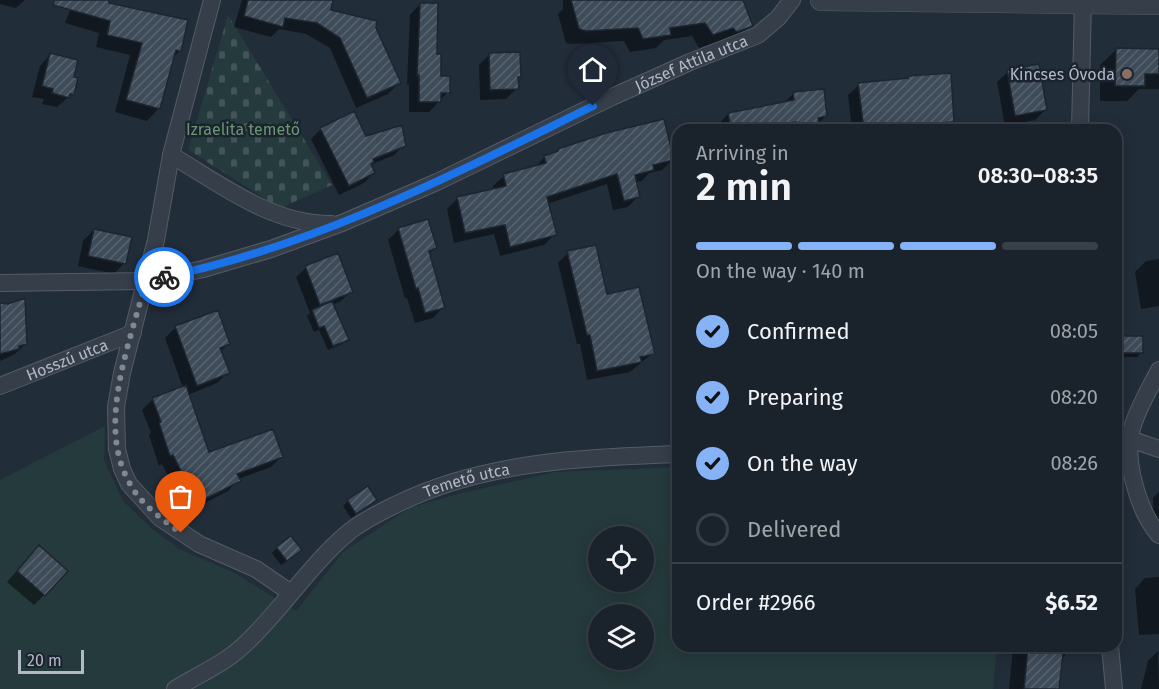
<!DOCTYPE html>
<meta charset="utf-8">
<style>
:root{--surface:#1a222c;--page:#232a34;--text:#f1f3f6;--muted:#9fa4a9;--line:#383f48;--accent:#86b3f6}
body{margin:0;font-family:"Fira Sans",sans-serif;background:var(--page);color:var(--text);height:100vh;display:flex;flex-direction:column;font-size:22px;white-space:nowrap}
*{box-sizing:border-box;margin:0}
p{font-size:20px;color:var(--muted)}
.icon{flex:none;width:33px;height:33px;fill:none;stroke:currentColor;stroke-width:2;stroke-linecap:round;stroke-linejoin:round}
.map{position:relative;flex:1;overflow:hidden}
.details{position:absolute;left:672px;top:124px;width:450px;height:528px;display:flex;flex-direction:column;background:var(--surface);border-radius:18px;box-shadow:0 3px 15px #0003,0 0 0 2px var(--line)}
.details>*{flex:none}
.controls{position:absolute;left:588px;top:526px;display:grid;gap:12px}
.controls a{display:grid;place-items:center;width:66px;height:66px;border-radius:50%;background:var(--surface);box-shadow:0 3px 15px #0003,0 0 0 2px var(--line);font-size:30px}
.scale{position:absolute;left:18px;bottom:15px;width:66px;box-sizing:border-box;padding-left:6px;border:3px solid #b1b9c6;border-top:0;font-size:16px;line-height:21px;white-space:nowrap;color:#b1b9c6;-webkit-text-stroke:4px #1b232f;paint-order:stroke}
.pin{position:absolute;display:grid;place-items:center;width:51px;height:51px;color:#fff;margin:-62px -26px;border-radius:50% 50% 50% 0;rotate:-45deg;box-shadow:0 0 6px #0007}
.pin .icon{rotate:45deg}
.courier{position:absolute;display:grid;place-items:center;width:60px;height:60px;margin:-30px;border:4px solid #1a73e8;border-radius:50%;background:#fff;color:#222;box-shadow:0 2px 8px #0007}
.head em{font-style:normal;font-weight:600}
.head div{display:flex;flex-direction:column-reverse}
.head{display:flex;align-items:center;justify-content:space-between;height:102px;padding:0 24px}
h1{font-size:39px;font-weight:600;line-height:45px}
.bar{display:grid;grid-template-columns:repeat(4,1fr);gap:9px 6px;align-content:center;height:72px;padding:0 24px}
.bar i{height:8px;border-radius:4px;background:var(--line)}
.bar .selected{background:var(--accent)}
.bar p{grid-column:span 4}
.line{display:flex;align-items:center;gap:15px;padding:0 24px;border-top:2px solid var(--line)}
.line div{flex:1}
ol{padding:0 24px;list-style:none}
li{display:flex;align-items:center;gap:18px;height:66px}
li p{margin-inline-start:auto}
li .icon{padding:6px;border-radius:50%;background:var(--accent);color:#111;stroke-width:4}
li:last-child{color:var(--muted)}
li i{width:33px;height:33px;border:3px solid var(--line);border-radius:50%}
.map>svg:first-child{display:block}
</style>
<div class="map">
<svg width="1159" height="689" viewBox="0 0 1159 689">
<defs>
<pattern id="cemetery-stones" width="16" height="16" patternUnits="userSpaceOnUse" patternTransform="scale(1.5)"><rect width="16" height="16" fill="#253a3c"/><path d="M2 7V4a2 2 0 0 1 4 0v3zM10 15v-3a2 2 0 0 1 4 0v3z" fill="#425457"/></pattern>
<pattern id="building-hatch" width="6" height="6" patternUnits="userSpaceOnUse" patternTransform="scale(1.5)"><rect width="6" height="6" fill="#3e4b59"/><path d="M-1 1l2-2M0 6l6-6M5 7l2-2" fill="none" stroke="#58636f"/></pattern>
</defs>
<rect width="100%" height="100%" fill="#222d3a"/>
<path fill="url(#cemetery-stones)" d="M228,15L332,185L280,208L188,150Z"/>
<path fill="#253a3c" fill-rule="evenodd" d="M105,426L104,460L123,501L151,528L179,549L233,572L296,611L343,552L409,508L458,494L555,472L678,467V646L997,647L993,689H0V480ZM598,537H644V582H598ZM598,615H644V660H598Z"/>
<path fill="#0007" d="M0,0H25L16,8L0,4Z
M74,0H108L107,4L180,51L172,58L159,108L147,121L115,112L130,55L96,47L99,33L65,23Z
M242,0H331L330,12L374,28L399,83L388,94L356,108L330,48L306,34L279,29L271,37L234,27Z
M563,0H740L751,25L737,39L723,45L719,41L699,48L692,36L664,40L656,48L630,52L624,41L572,44L566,43L558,14L563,9Z
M420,4L440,77L448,92L429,112H409V84L407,85L410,15Z
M1116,50L1159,51V89H1139L1127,101H1100V65Z
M490,54L519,76L517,79V88L506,99L480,100L479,65Z
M50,55L72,78V94L57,107L42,104L44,99L32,97L40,66Z
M1008,72L1045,110L1035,120L1005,126L997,82Z
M909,77L953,122L944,130H852L848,95L859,85L906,79Z
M793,94L826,116L814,127V130H719L718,125L728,114L784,103Z
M321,129L365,137L404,145L394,155L370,165L374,173L364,183L339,195L311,139Z
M558,150L673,159L662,170L649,173L642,181L635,182L638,196L628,207L613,210L607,184L547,204L555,234L544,245L500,256L494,234L454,243L447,209L457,199L494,190L493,186L504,176L534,168L545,157L554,154Z
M399,229L435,248L428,255L443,307L433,318L415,323L407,298H405L388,240Z
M94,230L124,263L114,274L78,266L83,241Z
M568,253L606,296L653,353L630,372L587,380L580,344H577L558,263Z
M337,255L351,291L341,301L332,305L347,339L342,344L328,350L319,330L314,332L307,316L310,313L296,277L306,268Z
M1159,259V306L1141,309L1135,272L1146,261Z
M0,304L26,343L15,354L0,361Z
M176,327L229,343L220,352L228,372L217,383L188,395L208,454L281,457L271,467L238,479L228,491L189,511L180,495L178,496L162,464L159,466L149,435L151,433L142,410L153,399L183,388L165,338Z
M1119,338L1142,352L1137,357H1116V341Z
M1159,492V543L1154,536L1153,498Z
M375,500L351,518L343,506L348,501Z
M277,548L295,555L281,565L272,553Z
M28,558L44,595L34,605L7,582Z
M1159,577V634L1139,635L1135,589L1145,578Z
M998,646H1066L1065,656L1061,660L1057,689H1009L1013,649H998Z
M1158,651L1159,689H1141L1148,661Z"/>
<path fill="url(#building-hatch)" stroke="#1d2531" stroke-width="1.5" d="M54,0H109V3L188,20L181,52L176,50L160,109L126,100L142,43L107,35L110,21L53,5Z
M248,0H333L331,10L377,21L376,28L401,83L367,98L340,38L317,23L285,18L283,27L244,16Z
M571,0H743L753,26L737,32L733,28L713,35L705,23L670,28L671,35L643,39L638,28L586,31L579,29Z
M420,3H438L437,54H441V76H450V93H441V102H419V75L417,76Z
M1116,48L1159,49V74H1145V86H1115Z
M520,52L521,77H518L519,89L490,90L489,53Z
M50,53L78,60L74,77L78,78L74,95L70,94L69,98L52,93L53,89L42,86Z
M1039,64L1047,110L1015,116L1007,70Z
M951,73L954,122L941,123V129L924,130H864L858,83L908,78V76Z
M824,89L827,116L818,118L819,123H815L816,130H797L796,122L754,130H731L728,113L794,100L793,92Z
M354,111L366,136L402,125L406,146L373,159L374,162L371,164L375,173L349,186L320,128Z
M664,119L674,160L653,165L654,170L635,175L640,197L624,201L617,174L547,197L557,235L510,247L505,225L465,233L457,197L506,186L503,174L546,163L544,156L558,151V149L606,133Z
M428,219L437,248L429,251L445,308L425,313L418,288L416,289L398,228Z
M94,229L132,237L126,264L88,256Z
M596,245L607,294L639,287L655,354L640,357L642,362L597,371L590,335H587L567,251Z
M338,253L353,292L320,305L305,266Z
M25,298L27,344L19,346V349L0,354V303L8,304Z
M332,301L349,340L333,346L324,326L319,328L312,310Z
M218,310L230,344L220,348L230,373L197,386L175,326Z
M1119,336H1143V353H1119Z
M186,385L209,452L273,429L283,457L237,474L241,481L199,502L191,486L189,487L173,455L170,456L159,423L161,422L152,398Z
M368,486L377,500L356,514L347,500Z
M291,536L302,550L287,561L276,547Z
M39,545L68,571L45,596L17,571Z
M1028,646H1064L1059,689H1024Z"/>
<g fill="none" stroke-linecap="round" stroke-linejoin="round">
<g stroke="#545c68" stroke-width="18">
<g id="minor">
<path d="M212,0L171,155L156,240L122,373L116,407L117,449L122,469L129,484L160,518L199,544L256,569L291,593"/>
<path d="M1080,130L1083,0"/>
<path d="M171,155C220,184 272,225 332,224"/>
<path id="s1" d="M0,283L146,281L203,269L271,249L342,223L437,182L612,97L690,62L758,35L778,18L792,0"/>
<path d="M1159,370C1150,388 1139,406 1133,425C1122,456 1138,511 1159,535"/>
<path id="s2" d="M0,386L133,333"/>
<path d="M1116,442L1130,439L1159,449"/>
<path d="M1110,646L1114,689"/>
<path id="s3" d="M175,689C199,674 224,664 244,645C282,610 310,564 350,531C364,520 381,512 397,504C484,461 583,458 678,454"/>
</g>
</g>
<g stroke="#545c68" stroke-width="22">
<path id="tertiary" d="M821,0L1159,4"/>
</g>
<use href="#minor" stroke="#363e4a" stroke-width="16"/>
<use href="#tertiary" stroke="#363e4a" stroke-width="21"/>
</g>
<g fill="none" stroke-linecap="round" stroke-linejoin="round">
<path stroke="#7f8895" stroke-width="6" stroke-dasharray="0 10.8" d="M164,277L146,281C131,340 96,424 129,482C140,504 162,519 181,533"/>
<path stroke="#1a73e8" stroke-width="8" d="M164,277C316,246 454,174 593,106"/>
</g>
<circle fill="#8d6e63" stroke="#1b232f" stroke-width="2" cx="1127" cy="74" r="6"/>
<g text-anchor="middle" stroke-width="5" stroke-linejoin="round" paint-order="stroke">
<g font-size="16" fill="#b1b9c6" stroke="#1b232f">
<text dy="6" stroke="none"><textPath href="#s1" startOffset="735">József Attila utca</textPath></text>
<text dy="6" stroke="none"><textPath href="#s2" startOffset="72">Hosszú utca</textPath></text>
<text dy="6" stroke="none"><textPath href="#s3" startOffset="366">Temető utca</textPath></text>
</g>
<g font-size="16" fill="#b1b9c6" stroke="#1b232f" text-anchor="end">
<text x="1115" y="80">Kincses Óvoda</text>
</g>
<g font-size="16" fill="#689772" stroke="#1b232f">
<text x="243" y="135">Izraelita temető</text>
</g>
</g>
</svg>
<div class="controls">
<a><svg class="icon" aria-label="locate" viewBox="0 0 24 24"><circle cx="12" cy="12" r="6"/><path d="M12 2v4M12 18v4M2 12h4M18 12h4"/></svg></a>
<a><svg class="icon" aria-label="layers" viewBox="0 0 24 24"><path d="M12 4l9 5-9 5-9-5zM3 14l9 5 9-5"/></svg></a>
</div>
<div class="scale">20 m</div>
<div class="pin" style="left:181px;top:533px;background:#ea580c"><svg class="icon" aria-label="bag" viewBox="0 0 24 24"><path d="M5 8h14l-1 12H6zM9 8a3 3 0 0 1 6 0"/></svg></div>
<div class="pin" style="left:593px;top:106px;background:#1f2937"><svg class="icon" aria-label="home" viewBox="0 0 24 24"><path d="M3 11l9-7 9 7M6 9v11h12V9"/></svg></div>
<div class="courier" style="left:164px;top:277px"><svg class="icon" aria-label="bike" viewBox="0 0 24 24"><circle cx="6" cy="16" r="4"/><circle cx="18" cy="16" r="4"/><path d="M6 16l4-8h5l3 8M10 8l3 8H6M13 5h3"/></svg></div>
<section class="details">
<div class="head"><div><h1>2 min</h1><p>Arriving in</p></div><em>08:30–08:35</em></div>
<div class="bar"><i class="selected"></i><i class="selected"></i><i class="selected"></i><i></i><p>On the way · 140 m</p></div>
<ol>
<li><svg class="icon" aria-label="check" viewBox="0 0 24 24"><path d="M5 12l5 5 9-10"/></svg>Confirmed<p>08:05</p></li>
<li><svg class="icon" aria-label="check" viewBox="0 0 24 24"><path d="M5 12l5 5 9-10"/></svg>Preparing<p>08:20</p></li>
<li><svg class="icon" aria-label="check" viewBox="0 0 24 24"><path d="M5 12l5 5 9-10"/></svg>On the way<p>08:26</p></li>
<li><i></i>Delivered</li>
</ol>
<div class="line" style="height:78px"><div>Order #2966</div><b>$6.52</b></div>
</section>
</div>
